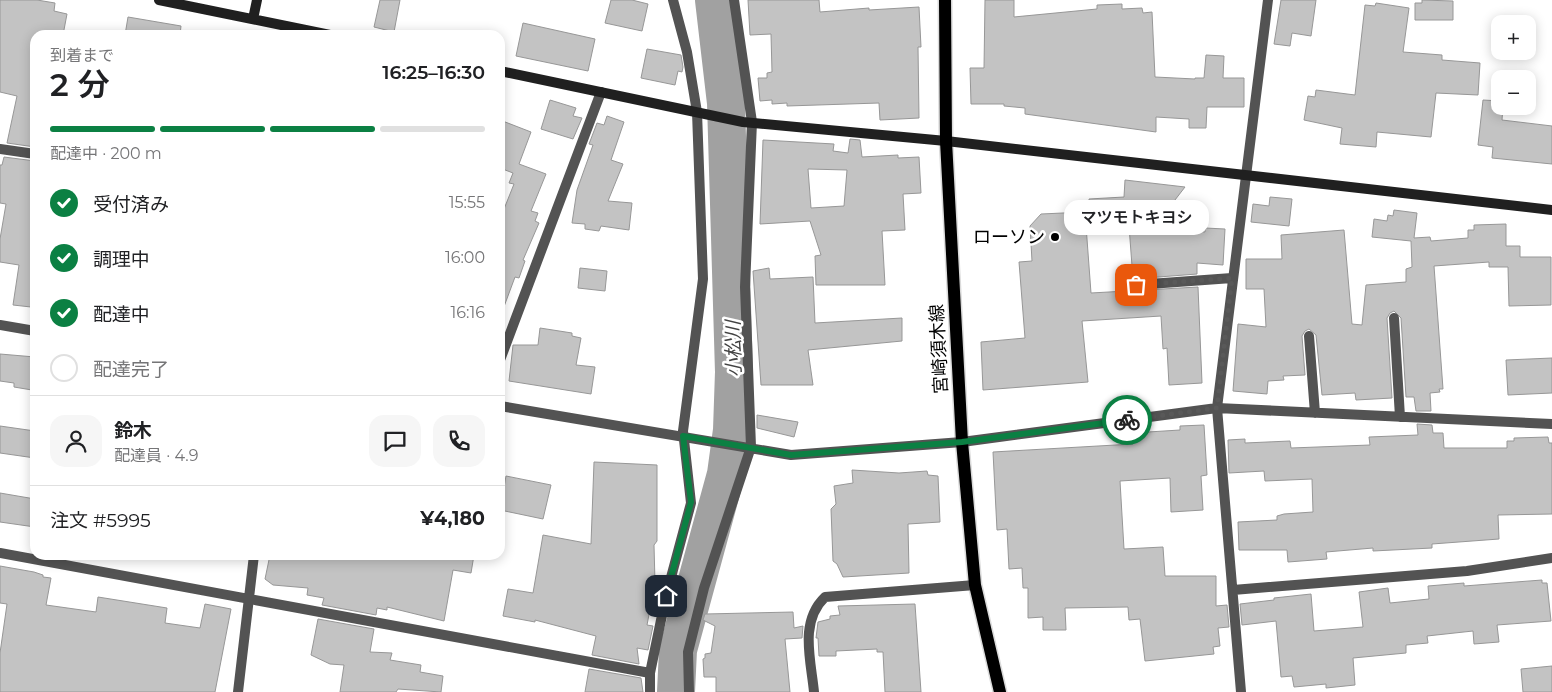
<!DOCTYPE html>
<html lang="ja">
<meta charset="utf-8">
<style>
:root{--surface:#fff;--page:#f6f6f6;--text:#202124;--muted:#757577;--line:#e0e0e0;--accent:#0b8043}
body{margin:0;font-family:Montserrat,"Noto Sans JP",sans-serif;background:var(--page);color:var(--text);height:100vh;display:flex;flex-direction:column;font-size:19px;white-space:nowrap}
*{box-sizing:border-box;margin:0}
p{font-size:16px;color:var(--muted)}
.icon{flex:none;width:28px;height:28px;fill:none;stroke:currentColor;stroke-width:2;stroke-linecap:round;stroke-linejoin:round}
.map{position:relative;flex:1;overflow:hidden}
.drawer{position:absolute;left:30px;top:30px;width:475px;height:530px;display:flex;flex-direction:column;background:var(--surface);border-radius:15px;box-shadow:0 2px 12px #0003}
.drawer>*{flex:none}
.fabs{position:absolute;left:1491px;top:15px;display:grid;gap:10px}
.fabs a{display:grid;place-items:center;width:45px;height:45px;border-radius:10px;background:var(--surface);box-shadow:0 2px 12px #0003;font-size:25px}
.pin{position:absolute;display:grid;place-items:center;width:42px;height:42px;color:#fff;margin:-21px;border-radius:10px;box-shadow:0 2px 8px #0006}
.courier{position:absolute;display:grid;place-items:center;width:50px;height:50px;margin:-25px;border:4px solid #0b8043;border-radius:50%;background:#fff;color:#222;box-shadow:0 1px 6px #0007}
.bubble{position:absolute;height:35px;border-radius:15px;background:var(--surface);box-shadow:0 2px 12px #0003;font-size:16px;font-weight:600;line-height:35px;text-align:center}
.summary em{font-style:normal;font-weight:600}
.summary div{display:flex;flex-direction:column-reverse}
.summary{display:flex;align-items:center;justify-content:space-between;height:85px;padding:0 20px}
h1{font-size:32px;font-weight:600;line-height:38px}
.bar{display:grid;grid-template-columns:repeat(4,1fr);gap:8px 5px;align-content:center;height:60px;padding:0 20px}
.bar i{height:6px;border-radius:4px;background:var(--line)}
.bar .current{background:var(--accent)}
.bar p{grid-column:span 4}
.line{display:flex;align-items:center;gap:12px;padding:0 20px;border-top:1px solid var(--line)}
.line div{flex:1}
.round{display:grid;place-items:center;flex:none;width:52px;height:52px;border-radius:15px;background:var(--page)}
ol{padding:0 20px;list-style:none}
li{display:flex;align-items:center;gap:15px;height:55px}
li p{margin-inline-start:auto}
li .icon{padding:5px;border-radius:50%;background:var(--accent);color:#fff;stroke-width:4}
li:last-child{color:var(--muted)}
li i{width:28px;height:28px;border:2px solid var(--line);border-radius:50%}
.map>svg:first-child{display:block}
</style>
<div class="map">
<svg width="1552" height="692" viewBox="0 0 1552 692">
<rect width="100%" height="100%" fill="#fff"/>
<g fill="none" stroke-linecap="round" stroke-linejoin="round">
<path stroke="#a1a1a1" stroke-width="38" d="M676,692L678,650L726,474L732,430L734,372L726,103L714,0"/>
</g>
<path fill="#c3c3c3" stroke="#979797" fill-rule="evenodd" d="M0,0H37L55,3L54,11L67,14L63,35H35V147L7,143L17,96L0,92Z
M380,0H400L394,32L374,27Z
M611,0H632L648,4L642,31L605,23Z
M748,0H819L820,12L869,8V10L919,7L921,47H918L919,118L880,120L879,103L787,106V103L772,104V100L760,101L758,78H767V73L772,72L771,34L750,35Z
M985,0H1014V17L1097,9V5L1122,4V9L1142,8L1143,13L1152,12L1155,77L1195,79V78H1204L1206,55L1224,56L1223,78H1244V107H1207L1206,128H1189V119L1156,117V132L1025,114V108L1004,106V104H971L970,68H984Z
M1281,0H1316L1311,36L1292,33L1290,46L1274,44Z
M1422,0L1453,1V20H1415V3H1422Z
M1376,3L1409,8L1403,52L1442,55V60L1480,63L1478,95L1436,93L1431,137L1377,132L1376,147L1340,144L1342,128L1304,120L1308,96L1315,97L1316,90L1355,95L1365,5L1375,6Z
M128,17L181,26L180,35H125Z
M523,23L595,39L588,71L516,56Z
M647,49L681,55L683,67L682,72L678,71L675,85L641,78Z
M550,100L576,108L573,116L582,118L573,139L541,129Z
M1483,100L1500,101V106H1503L1502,120L1552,126V164L1492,158L1493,147L1478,145Z
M607,116L624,122L611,160L623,164L608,201L632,203L629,230L601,226L599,231L585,229V224L572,223L577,190L593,145L589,144L597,123L604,125Z
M500,120L531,132L519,164L546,174L531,211L538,213L535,221L539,223L523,260L525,261L519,278L515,277L502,312H500V219L514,184L509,183L513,173L500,168Z
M850,139L860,140L862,157L898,155V158L919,157L921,193L903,194L905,230L882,231L885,285H816L815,256L821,255L810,221L760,224L763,140L834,144L833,151L848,153ZM808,169L847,170L844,206L811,208Z
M4,157L35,161V297H32L31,307L13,305L19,265L0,262V239L6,204L0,203V165H2Z
M1125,180L1185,187L1168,209L1170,230L1205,232V228L1225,229L1223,265L1197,263V274L1133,279L1129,226L1091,228L1089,199L1124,197Z
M1270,197L1292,199L1289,226L1251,222L1253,204L1269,206Z
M1394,210L1417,213L1414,238L1430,237L1431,241L1468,238V230H1474V225L1506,224V246H1520V257H1551V305L1509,306L1508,267H1489V262L1434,266L1443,389H1439L1440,392L1430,393L1431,411H1416L1414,397H1406L1401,318L1394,311L1390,313L1387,318L1392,398L1356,400L1355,393L1322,395L1316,335L1309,329L1305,331L1302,336L1305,375L1283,376L1284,380L1268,381L1267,394L1233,391L1238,324L1266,327L1264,289H1246V259H1282L1281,235L1344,230L1352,324L1362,325L1366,285L1406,282V269L1412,267L1411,241L1372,237L1374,219L1387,221L1388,215L1393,216Z
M1085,212L1091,293L1198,287L1202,383L1169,385L1167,348L1163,349L1161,316L1082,321L1088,382L983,390L981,342L1025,338L1019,262L1032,261L1030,226L1041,214Z
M580,268L607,271L605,291L578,288Z
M769,268L770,279L813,277L815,323L902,318V341L808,350L813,385H761L753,271Z
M540,328L572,333V336L581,338L576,365L595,367L591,394L509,381L513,345H538Z
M0,354L35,357L32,390L14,387V383L0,381Z
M1552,358V393L1508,395L1506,360Z
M757,415L798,422L794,437L757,428Z
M1417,424L1432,425L1433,433H1443L1444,448H1507V441H1514V438L1548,437L1549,443H1552V514L1498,515L1499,539L1432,544V548L1373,551V548L1326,552L1327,559L1288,562L1287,550H1239L1238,522L1277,520V516L1284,514L1313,512L1312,479L1265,481L1264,471L1229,473L1228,440L1245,439V443L1290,441L1291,448L1370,445L1369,437L1418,435Z
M1204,425L1207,475L1201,476L1203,510L1171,512L1170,478L1120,481L1124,549L1163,547L1165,576H1216V606L1227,605L1229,627L1218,628L1220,646L1213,647L1214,654L1145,661L1140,619L1129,620L1128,607L1065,608L1066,630H1043V617L1028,618V588H1023L1022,568L1009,569L1007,529L997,530L993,452L1133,444L1132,433L1180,430V426Z
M0,426L35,431V458L0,453Z
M594,462L657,465V541L654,545L655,583L647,625L653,626L648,650L637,648L639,664L592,655L596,636L535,620V622L503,616L508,589L533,593L543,535L591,544Z
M852,470L899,473L927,471L928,475L938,476L940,522L908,524L909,573L843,577L837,564L833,561L831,509L836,504L834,486L853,483Z
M506,476L551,485L543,519L500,510Z
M0,493L35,499V527L0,522Z
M270,555H474L471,573L453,570L444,621L387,607V610L377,608L376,615L322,605L324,598L307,595L308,588L273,585L265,579Z
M0,566L34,572L43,575V577L51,578L46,605L96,612L98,597L167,608L165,623L200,628L205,604L231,609L215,692H0V653L7,604L0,603Z
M1542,580V583H1547L1551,621L1497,625L1499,642L1474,644L1473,631L1427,636L1428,643L1406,645V653L1353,658L1355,685L1326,688V684L1294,687L1292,676L1281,677L1276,621L1242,625L1240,604L1274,600V598L1311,594L1314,631L1363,627L1359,592L1388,588L1390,603L1429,599L1428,586L1464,583V586Z
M915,604L921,692H885L883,652H877V649L836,651V656H819L818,638H816L818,622L830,619V616L840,615L838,606Z
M793,612L794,628L803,626L802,638L785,639L790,692H716V677H704L703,659L705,658V654L711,653L715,626L703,620L705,614Z
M318,619L374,629L370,652L392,653L390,660L421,665L420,672L443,676L441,692L398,689L396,692H340L344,665L330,664L311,655Z
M1552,666V692H1523L1521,669Z
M589,669L641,678L643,692H585Z"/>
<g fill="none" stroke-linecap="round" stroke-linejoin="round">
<g stroke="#dbdbdb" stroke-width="15">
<path id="primary" d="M945,0L946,141L962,442L975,585L1000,692"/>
</g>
<path stroke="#535353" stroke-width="10" d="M0,149L35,154
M1136,285L1232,278
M1394,318L1400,417
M0,325L35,331
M1309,336L1315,413
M500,360L601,92
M500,406L791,455L962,442L1217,408L1552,424
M0,553L650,673
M1233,590L1467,571L1552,558
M238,692L254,555
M650,692V673L666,596L691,503L683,431L703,279L697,112L687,52L673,0
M689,692L688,652L704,588L751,447L745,287L752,122L734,0
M814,692C811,660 799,622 825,597L975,585
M1241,692L1217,408L1268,0"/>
<path stroke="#202020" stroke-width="10" d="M159,0L330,35
M253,19L257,0
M500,71L743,122L946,141L1552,210"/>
<use href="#primary" stroke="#000" stroke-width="12"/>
</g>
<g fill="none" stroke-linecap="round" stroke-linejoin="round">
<path stroke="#595959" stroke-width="5" stroke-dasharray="0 9" d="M1127,420L1217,408L1232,278L1136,285"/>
<path stroke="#0b8043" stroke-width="6" d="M666,596L691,502L683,436L791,455L962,442L1127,420"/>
</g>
<circle fill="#000" stroke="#fff" stroke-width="2" cx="1055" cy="237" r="5"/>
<g text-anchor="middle" stroke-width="5" stroke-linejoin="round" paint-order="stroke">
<g font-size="18" fill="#000" stroke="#fff" text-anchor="end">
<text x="1045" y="243">ローソン</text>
</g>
<g font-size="18" fill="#000" stroke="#fff">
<text transform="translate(939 349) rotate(-93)" y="6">宮崎須木線</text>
</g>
<g font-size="19" font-style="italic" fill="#424242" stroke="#fff">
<text transform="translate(733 349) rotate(-91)" y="7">小松川</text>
</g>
</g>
</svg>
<div class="fabs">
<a>+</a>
<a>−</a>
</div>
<div class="pin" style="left:1136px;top:285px;background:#ea580c"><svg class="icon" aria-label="bag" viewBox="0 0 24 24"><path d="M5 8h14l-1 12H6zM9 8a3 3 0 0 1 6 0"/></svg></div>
<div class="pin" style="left:666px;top:596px;background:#1f2937"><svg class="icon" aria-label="home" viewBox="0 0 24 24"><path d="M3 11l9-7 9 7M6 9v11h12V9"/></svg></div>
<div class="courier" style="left:1127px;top:420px"><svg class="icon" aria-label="bike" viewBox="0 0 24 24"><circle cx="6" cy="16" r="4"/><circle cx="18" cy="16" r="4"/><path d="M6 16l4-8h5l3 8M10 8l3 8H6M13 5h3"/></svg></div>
<div class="bubble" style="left:1064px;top:200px;width:145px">マツモトキヨシ</div>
<section class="drawer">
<div class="summary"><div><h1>2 分</h1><p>到着まで</p></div><em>16:25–16:30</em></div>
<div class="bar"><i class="current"></i><i class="current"></i><i class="current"></i><i></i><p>配達中 · 200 m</p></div>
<ol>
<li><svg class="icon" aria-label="check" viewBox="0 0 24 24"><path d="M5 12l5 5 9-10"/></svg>受付済み<p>15:55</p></li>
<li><svg class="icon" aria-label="check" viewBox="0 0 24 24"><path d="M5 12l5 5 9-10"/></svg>調理中<p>16:00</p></li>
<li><svg class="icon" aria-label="check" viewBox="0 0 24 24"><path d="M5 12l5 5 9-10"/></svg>配達中<p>16:16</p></li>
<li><i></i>配達完了</li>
</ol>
<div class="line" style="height:90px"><a class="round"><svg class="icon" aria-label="person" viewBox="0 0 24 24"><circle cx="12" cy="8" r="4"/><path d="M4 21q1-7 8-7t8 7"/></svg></a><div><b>鈴木</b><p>配達員 · 4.9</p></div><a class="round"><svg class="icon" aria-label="chat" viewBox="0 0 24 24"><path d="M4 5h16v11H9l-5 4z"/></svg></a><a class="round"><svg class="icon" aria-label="phone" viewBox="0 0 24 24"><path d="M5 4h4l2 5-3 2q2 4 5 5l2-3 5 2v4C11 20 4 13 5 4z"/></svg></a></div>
<div class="line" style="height:65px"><div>注文 #5995</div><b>¥4,180</b></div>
</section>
</div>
